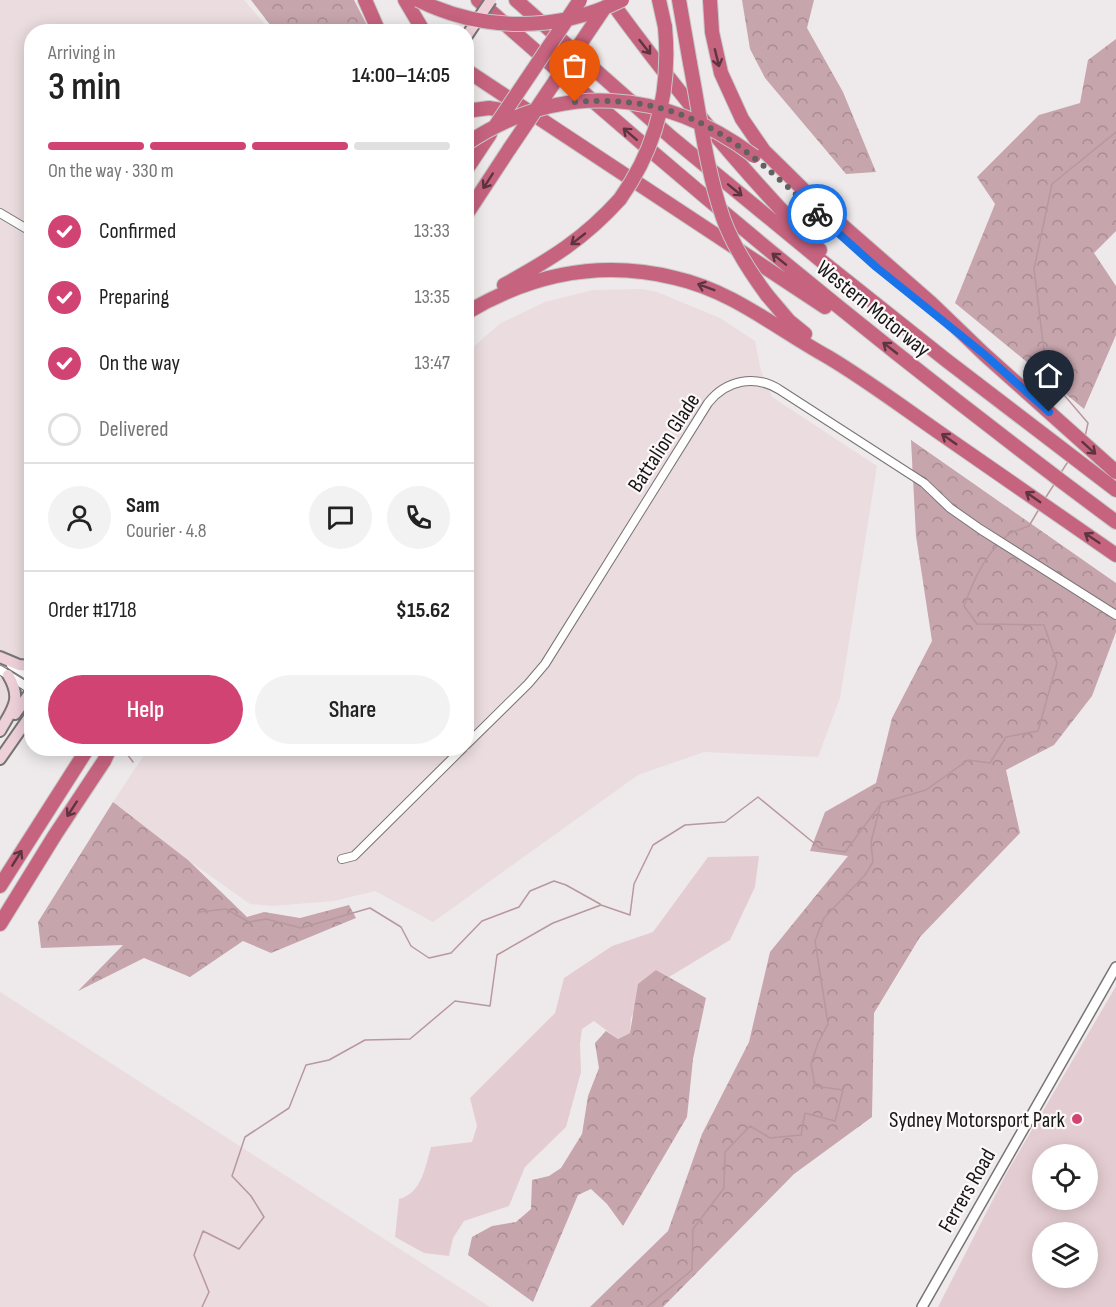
<!DOCTYPE html>
<meta charset="utf-8">
<style>
:root{--surface:#fff;--page:#f2f2f2;--text:#222;--muted:#767676;--line:#e0e0e0;--accent:#d04373}
body{margin:0;font-family:"Sofia Sans Condensed",sans-serif;background:var(--page);color:var(--text);height:100vh;display:flex;flex-direction:column;font-size:22px;white-space:nowrap}
*{box-sizing:border-box;margin:0}
p{font-size:20px;color:var(--muted)}
.icon{flex:none;width:33px;height:33px;fill:none;stroke:currentColor;stroke-width:2;stroke-linecap:round;stroke-linejoin:round}
.map{position:relative;flex:1;overflow:hidden}
.side{position:absolute;left:24px;top:24px;width:450px;height:732px;display:flex;flex-direction:column;background:var(--surface);border-radius:24px;box-shadow:0 3px 15px #0003}
.side>*{flex:none}
.controls{position:absolute;left:1032px;top:1144px;display:grid;gap:12px}
.controls a{display:grid;place-items:center;width:66px;height:66px;border-radius:50%;background:var(--surface);box-shadow:0 3px 15px #0003;font-size:30px}
.pin{position:absolute;display:grid;place-items:center;width:51px;height:51px;color:#fff;margin:-62px -26px;border-radius:50% 50% 50% 0;rotate:-45deg;box-shadow:0 0 6px #0007}
.pin .icon{rotate:45deg}
.courier{position:absolute;display:grid;place-items:center;width:60px;height:60px;margin:-30px;border:4px solid #1a73e8;border-radius:50%;background:#fff;color:#222;box-shadow:0 2px 8px #0007}
.overview em{font-style:normal;font-weight:600}
.overview div{display:flex;flex-direction:column-reverse}
.overview{display:flex;align-items:center;justify-content:space-between;height:102px;padding:0 24px}
h1{font-size:39px;font-weight:600;line-height:45px}
.bar{display:grid;grid-template-columns:repeat(4,1fr);gap:9px 6px;align-content:center;height:72px;padding:0 24px}
.bar i{height:8px;border-radius:4px;background:var(--line)}
.bar .current{background:var(--accent)}
.bar p{grid-column:span 4}
.line{display:flex;align-items:center;gap:15px;padding:0 24px;border-top:2px solid var(--line)}
.line div{flex:1}
.round{display:grid;place-items:center;flex:none;width:63px;height:63px;border-radius:32px;background:var(--page)}
ol{padding:0 24px;list-style:none}
li{display:flex;align-items:center;gap:18px;height:66px}
li p{margin-inline-start:auto}
li .icon{padding:6px;border-radius:50%;background:var(--accent);color:#fff;stroke-width:4}
li:last-child{color:var(--muted)}
li i{width:33px;height:33px;border:3px solid var(--line);border-radius:50%}
.button{display:flex;gap:12px;margin-top:auto;padding:12px 24px}
.button a{flex:1;height:69px;border-radius:36px;background:var(--accent);color:#fff;font-size:24px;font-weight:600;line-height:69px;text-align:center}
.button a+a{background:var(--page);color:var(--text)}
.map>svg:first-child{display:block}
</style>
<div class="map">
<svg width="1116" height="1307" viewBox="0 0 1116 1307">
<defs>
<pattern id="forest-crowns" width="20" height="18" patternUnits="userSpaceOnUse" patternTransform="scale(1.5)"><rect width="20" height="18" fill="#c6a5ac"/><path d="M2 6a3 3 0 1 1 6 0M12 15a3 3 0 1 1 6 0" fill="none" stroke="#a98d93"/></pattern>
</defs>
<rect width="100%" height="100%" fill="#eeeaeb"/>
<path fill="#eadcdf" d="M0,0H244L271,31L32,32V669L0,717Z
M642,289L657,292L720,318L755,341L761,371L772,397L877,466L840,698L818,757L704,752L638,775L433,922L375,891L334,901L272,906L250,904L188,860L113,802L148,749L466,748L467,352L501,323L545,302L593,290Z
M0,992L490,1307H0Z"/>
<path fill="#e4cdd2" fill-rule="evenodd" d="M759,856L755,887L730,940L669,977L656,970L631,1018L630,1033L618,1039L594,1021L582,1029L580,1044L581,1072L566,1127L525,1167L509,1206L464,1221L453,1238L449,1256L424,1253L395,1237L399,1199C422,1193 425,1167 431,1147L472,1142L477,1126L470,1098L555,1013L564,978L612,946L653,932L708,857Z
M1116,986V1307H938L1006,1174ZM1042,1155H1088V1200H1042ZM1042,1233H1088V1278H1042Z"/>
<path fill="url(#forest-crowns)" d="M251,0H354L370,31H275Z
M742,0H814L807,28L843,92L876,172L846,174L765,78L750,49Z
M1116,39V231L1094,253L1116,286V335L1084,409L955,303L995,204L977,177L1039,115L1080,103L1088,60Z
M911,440L1116,583V632L1092,696L1054,745L1006,770L1020,833L920,937L874,1013L872,1117L794,1174L663,1307H590L668,1231L702,1134L749,1042L770,952L848,856L810,851L825,812L876,783L892,718L932,641L916,536Z
M113,802L188,860L247,917L264,912L300,918L349,905L356,918L271,953L243,941L190,977L144,958L78,991L123,945L41,948L38,922Z
M656,970L706,998L693,1059L687,1117L623,1226L607,1204L591,1189L578,1195L533,1302L468,1255L472,1237L492,1226L516,1222L531,1209L532,1180L549,1176L561,1168L582,1134L588,1096L599,1068L595,1043L606,1031L618,1039L630,1033L638,984Z"/>
<g fill="none" stroke-linecap="round" stroke-linejoin="round">
<path stroke="#b8989f" stroke-width="1.5" d="M1085,437L1088,423L1047,375L1034,269L1052,184L1116,132
M1060,474L1069,460
M1046,497L1055,483
M1003,539L1010,533L1029,526L1039,509
M124,750L133,762
M199,912L226,909L249,922L266,919L301,928L370,908L401,927L411,946L429,958L451,953L482,921L519,907L530,891L554,881L566,885L600,904
M202,1307L209,1292L194,1255L203,1231L239,1249L264,1217L251,1196L232,1176L245,1137L289,1108L306,1065L329,1060L365,1040L410,1039L455,1001L490,1006L497,955L553,923L601,905L630,915L634,884L653,845L685,825L725,822L758,797L820,848L845,852L880,805
M647,1307L692,1270L693,1229L724,1188L725,1152L750,1126L770,1138L801,1135L805,1113L835,1121L843,1090L815,1086L811,1064L818,1043L828,1024L815,941L824,918L865,875L873,862L871,842L881,803L926,790L968,760L990,763L1006,737L1038,731L1057,663L1044,625L977,624L964,606C972,585 981,562 998,545"/>
<g stroke="#787475" stroke-width="10">
<path id="minor" d="M0,213L32,232
M11,665L32,678
M0,670L32,690
M466,745L528,684L545,664L708,403C726,380 755,374 780,390L924,483L950,508L980,529L1116,615
M342,859L354,856L463,748"/>
</g>
<g stroke="#787475" stroke-width="12">
<path id="tertiary" d="M922,1307L1116,967"/>
</g>
<g stroke="#787475" stroke-width="14">
<path id="secondary" d="M466,37L474,25
M0,657L19,665L32,666
M15,714L32,690
M0,731C12,709 23,700 8,675
M0,759L32,713"/>
</g>
<g stroke="#c7c7c7" stroke-width="16">
<path id="motorway" d="M365,0L379,32
M405,0L424,32
M478,0C683,183 895,358 1116,522
M516,0L672,138L824,263L946,360L1116,490
M610,0C675,89 742,172 820,250
M659,0L665,27
M679,0L690,63
M710,0L712,32L721,73L742,119L764,151L820,206L931,303L984,354L1116,472
M466,70L825,307
M466,111L489,108L515,112
M466,170L490,134
M466,215L510,148
M504,285C551,259 584,239 620,199
M767,295L789,321L805,334
M466,313C531,274 602,260 675,278C733,291 777,329 828,357C865,379 901,406 937,431C996,472 1056,513 1116,555
M0,886L88,748
M0,924L55,835L104,761L110,748"/>
</g>
<use href="#minor" stroke="#fff" stroke-width="8"/>
<use href="#tertiary" stroke="#fff" stroke-width="9"/>
<use href="#secondary" stroke="#eed0d9" stroke-width="10"/>
<use href="#motorway" stroke="#c6637f" stroke-width="14"/>
<g stroke="#787475" stroke-width="14" stroke-linecap="butt">
<path id="secondary-bridge" d="M474,25L491,0"/>
</g>
<g stroke="#c7c7c7" stroke-width="16" stroke-linecap="butt">
<path id="motorway-bridge" d="M418,0C483,32 557,32 622,0
M690,63C700,115 706,169 723,218C733,246 750,272 767,295
M496,125L580,0
M466,144C561,80 664,89 754,156
M510,148L605,7
M620,199C657,147 671,90 665,27"/>
</g>
<use href="#secondary-bridge" stroke="#eed0d9" stroke-width="10"/>
<use href="#motorway-bridge" stroke="#c6637f" stroke-width="14"/>
</g>
<defs><path id="oneway-shaft" d="M-6 0H5M1.5-3L5.5 0L1.5 3" fill="none" stroke-width="1.6" stroke-linecap="round" stroke-linejoin="round" transform="scale(1.5)"/></defs>
<g stroke="#5d3540">
<use href="#oneway-shaft" transform="translate(645 47) rotate(52)"/>
<use href="#oneway-shaft" transform="translate(717 58) rotate(76)"/>
<use href="#oneway-shaft" transform="translate(630 134) rotate(-139)"/>
<use href="#oneway-shaft" transform="translate(488 181) rotate(123)"/>
<use href="#oneway-shaft" transform="translate(735 190) rotate(39)"/>
<use href="#oneway-shaft" transform="translate(578 239) rotate(142)"/>
<use href="#oneway-shaft" transform="translate(779 259) rotate(-141)"/>
<use href="#oneway-shaft" transform="translate(706 287) rotate(-159)"/>
<use href="#oneway-shaft" transform="translate(890 348) rotate(-142)"/>
<use href="#oneway-shaft" transform="translate(949 439) rotate(-145)"/>
<use href="#oneway-shaft" transform="translate(1089 448) rotate(42)"/>
<use href="#oneway-shaft" transform="translate(1033 497) rotate(-145)"/>
<use href="#oneway-shaft" transform="translate(1092 538) rotate(-146)"/>
<use href="#oneway-shaft" transform="translate(72 809) rotate(123)"/>
<use href="#oneway-shaft" transform="translate(17 858) rotate(-58)"/>
</g>
<g fill="none" stroke-linecap="round" stroke-linejoin="round">
<path stroke="#626061" stroke-width="6" stroke-dasharray="0 10.8" d="M575,102C688,93 740,142 817,214"/>
<path stroke="#1a73e8" stroke-width="8" d="M817,214L876,267L984,354L1049,412"/>
</g>
<circle fill="#d04373" stroke="#fcf7f8" stroke-width="2" cx="1077" cy="1119" r="6"/>
<g text-anchor="middle" stroke-width="4.5" stroke-linejoin="round" paint-order="stroke">
<g font-size="22" fill="#171616" stroke="#fcf7f8">
<text transform="translate(874 308) rotate(39)" y="8">Western Motorway</text>
<text transform="translate(663 442) rotate(-57)" y="8">Battalion Glade</text>
<text transform="translate(966 1190) rotate(-60)" y="8">Ferrers Road</text>
</g>
<g font-size="22" fill="#171616" stroke="#fcf7f8" text-anchor="end">
<text x="1065" y="1127">Sydney Motorsport Park</text>
</g>
</g>
</svg>
<div class="controls">
<a><svg class="icon" aria-label="locate" viewBox="0 0 24 24"><circle cx="12" cy="12" r="6"/><path d="M12 2v4M12 18v4M2 12h4M18 12h4"/></svg></a>
<a><svg class="icon" aria-label="layers" viewBox="0 0 24 24"><path d="M12 4l9 5-9 5-9-5zM3 14l9 5 9-5"/></svg></a>
</div>
<div class="pin" style="left:575px;top:102px;background:#ea580c"><svg class="icon" aria-label="bag" viewBox="0 0 24 24"><path d="M5 8h14l-1 12H6zM9 8a3 3 0 0 1 6 0"/></svg></div>
<div class="pin" style="left:1049px;top:412px;background:#1f2937"><svg class="icon" aria-label="home" viewBox="0 0 24 24"><path d="M3 11l9-7 9 7M6 9v11h12V9"/></svg></div>
<div class="courier" style="left:817px;top:214px"><svg class="icon" aria-label="bike" viewBox="0 0 24 24"><circle cx="6" cy="16" r="4"/><circle cx="18" cy="16" r="4"/><path d="M6 16l4-8h5l3 8M10 8l3 8H6M13 5h3"/></svg></div>
<section class="side">
<div class="overview"><div><h1>3 min</h1><p>Arriving in</p></div><em>14:00–14:05</em></div>
<div class="bar"><i class="current"></i><i class="current"></i><i class="current"></i><i></i><p>On the way · 330 m</p></div>
<ol>
<li><svg class="icon" aria-label="check" viewBox="0 0 24 24"><path d="M5 12l5 5 9-10"/></svg>Confirmed<p>13:33</p></li>
<li><svg class="icon" aria-label="check" viewBox="0 0 24 24"><path d="M5 12l5 5 9-10"/></svg>Preparing<p>13:35</p></li>
<li><svg class="icon" aria-label="check" viewBox="0 0 24 24"><path d="M5 12l5 5 9-10"/></svg>On the way<p>13:47</p></li>
<li><i></i>Delivered</li>
</ol>
<div class="line" style="height:108px"><a class="round"><svg class="icon" aria-label="person" viewBox="0 0 24 24"><circle cx="12" cy="8" r="4"/><path d="M4 21q1-7 8-7t8 7"/></svg></a><div><b>Sam</b><p>Courier · 4.8</p></div><a class="round"><svg class="icon" aria-label="chat" viewBox="0 0 24 24"><path d="M4 5h16v11H9l-5 4z"/></svg></a><a class="round"><svg class="icon" aria-label="phone" viewBox="0 0 24 24"><path d="M5 4h4l2 5-3 2q2 4 5 5l2-3 5 2v4C11 20 4 13 5 4z"/></svg></a></div>
<div class="line" style="height:78px"><div>Order #1718</div><b>$15.62</b></div>
<div class="button"><a>Help</a><a>Share</a></div>
</section>
</div>
